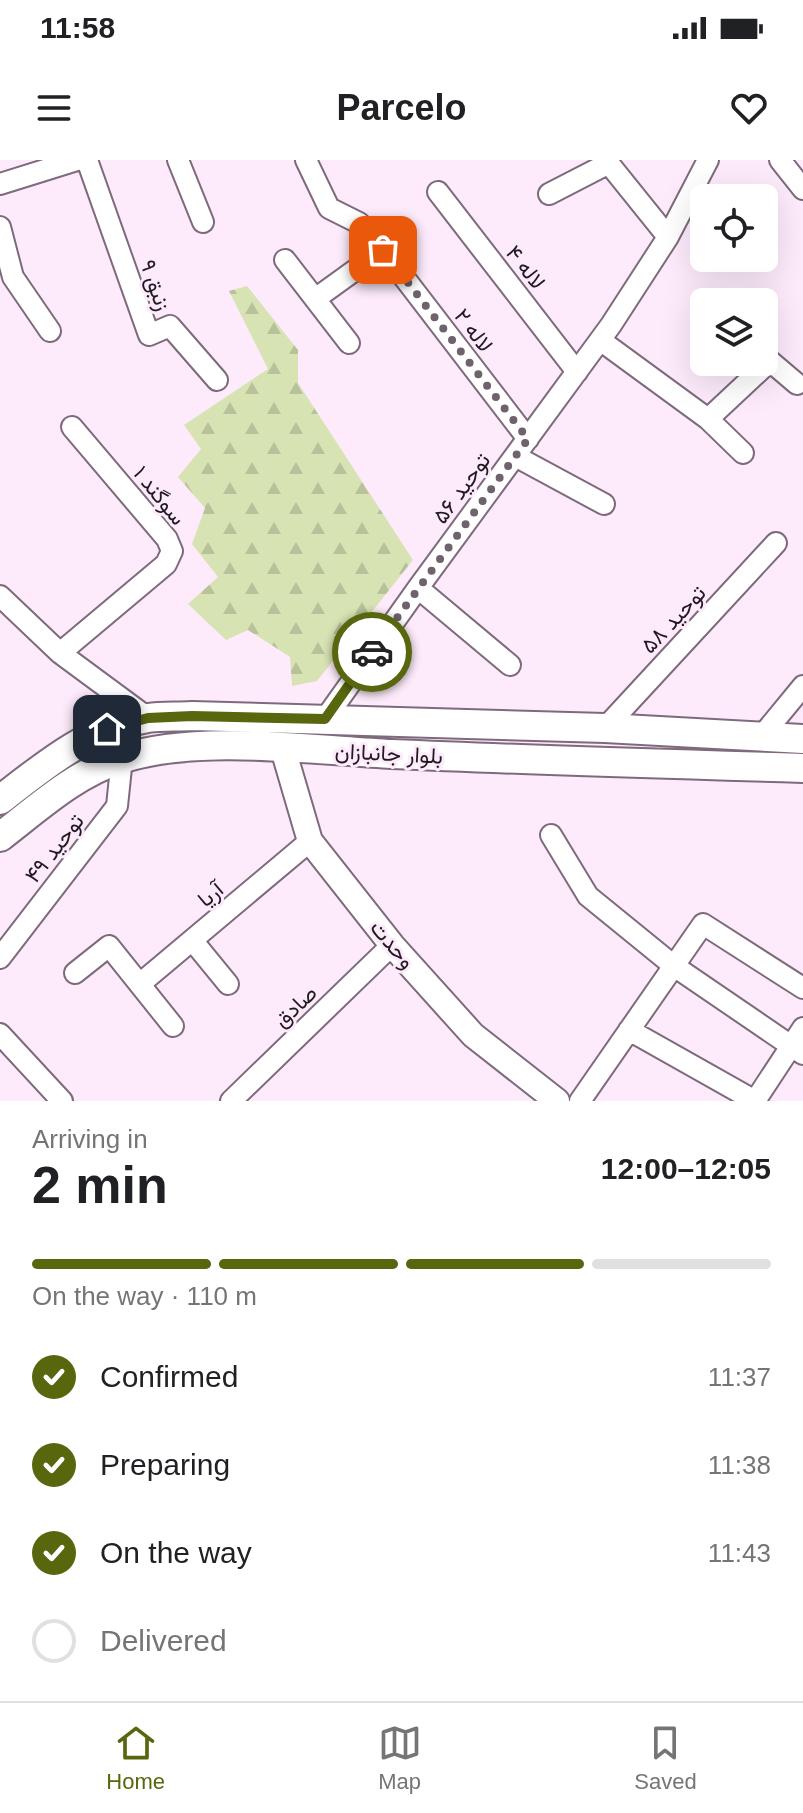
<!DOCTYPE html>
<meta charset="utf-8">
<style>
:root{--surface:#fff;--page:#f6f6f6;--text:#202124;--muted:#757577;--line:#e0e0e0;--accent:#58660d}
body{margin:0;font-family:Helvetica,Vazirmatn,sans-serif;background:var(--page);color:var(--text);height:100vh;display:flex;flex-direction:column;font-size:30px;white-space:nowrap}
*{box-sizing:border-box;margin:0}
p{font-size:26px;color:var(--muted)}
.icon{flex:none;width:44px;height:44px;fill:none;stroke:currentColor;stroke-width:2;stroke-linecap:round;stroke-linejoin:round}
.map{position:relative;height:941px;overflow:hidden}
.side{display:flex;flex-direction:column;background:var(--surface);flex:1}
.side>*{flex:none}
.fabs{position:absolute;left:690px;top:24px;display:grid;gap:16px}
.fabs a{display:grid;place-items:center;width:88px;height:88px;border-radius:12px;background:var(--surface);box-shadow:0 8px 32px #0002;font-size:40px}
.pin{position:absolute;display:grid;place-items:center;width:68px;height:68px;color:#fff;margin:-34px;border-radius:16px;box-shadow:0 4px 12px #0006}
.courier{position:absolute;display:grid;place-items:center;width:80px;height:80px;margin:-40px;border:6px solid #58660d;border-radius:50%;background:#fff;color:#222;box-shadow:0 2px 10px #0007}
.headline em{font-style:normal;font-weight:800}
.headline div{display:flex;flex-direction:column-reverse}
.headline{display:flex;align-items:center;justify-content:space-between;height:136px;padding:0 32px}
h1{font-size:52px;font-weight:800;line-height:60px}
.bar{display:grid;grid-template-columns:repeat(4,1fr);gap:12px 8px;align-content:center;height:96px;padding:0 32px}
.bar i{height:10px;border-radius:6px;background:var(--line)}
.bar .on{background:var(--accent)}
.bar p{grid-column:span 4}
ol{padding:0 32px;list-style:none}
li{display:flex;align-items:center;gap:24px;height:88px}
li p{margin-inline-start:auto}
li .icon{padding:8px;border-radius:50%;background:var(--accent);color:#fff;stroke-width:4}
li:last-child{color:var(--muted)}
li i{width:44px;height:44px;border:4px solid var(--line);border-radius:50%}
.status{display:flex;justify-content:space-between;align-items:center;height:56px;padding:0 40px;background:var(--surface);direction:ltr}
.status svg{height:22px;fill:currentColor}
header{display:flex;justify-content:space-between;align-items:center;height:104px;padding:0 32px;background:var(--surface);font-size:36px;font-weight:800}
.tabs{display:flex;justify-content:space-around;align-items:center;height:112px;border-top:2px solid var(--line);background:var(--surface);font-size:22px;color:var(--muted)}
.tabs a{display:grid;justify-items:center;gap:4px}
.tabs .on{color:var(--accent)}
.map>svg:first-child{display:block}
</style>
<div class="status"><b>11:58</b><svg viewBox="0 0 49 12"><path d="M0 12V9h3v3zM5 12V6h3v6zM10 12V3h3v9zM15 12V0h3v12zM26 1h20v11H26zM47 4h2v5h-2z"/></svg></div>
<header><svg class="icon" aria-label="menu" viewBox="0 0 24 24"><path d="M4 6h16M4 12h16M4 18h16"/></svg>Parcelo<svg class="icon" aria-label="heart" viewBox="0 0 24 24"><path d="M12 20l-8-8c-3-5 5-10 8-4 3-6 11-1 8 4z"/></svg></header>
<div class="map">
<svg width="803" height="941" viewBox="0 0 803 941">
<defs>
<pattern id="forest-firs" width="22" height="20" patternUnits="userSpaceOnUse" patternTransform="scale(2)"><rect width="22" height="20" fill="#d7e3b3"/><path d="M5 1l3.5 6h-7zM16 11l3.5 6h-7z" fill="#b8c29a"/></pattern>
</defs>
<rect width="100%" height="100%" fill="#fdebfb"/>
<path fill="url(#forest-firs)" d="M247,126L298,190V223L413,400L317,521L292,526L290,497L248,470L226,480L188,444L218,417L192,384L205,348L178,317L201,289L184,265L268,209L229,131Z"/>
<g fill="none" stroke-linecap="round" stroke-linejoin="round">
<g stroke="#7e6a7c" stroke-width="24">
<path id="minor" d="M87,0L149,175L170,166L217,220
M178,0L203,62
M306,0L329,48L359,63L383,90L528,279
M606,0L668,77
M780,0L803,29
M0,24L77,0
M438,32L577,212
M549,34L609,3
M0,67L13,117L50,171
M285,100L349,183
M315,139L383,90
M600,180L708,259L743,293
M708,259L770,201L797,224
M515,296L604,344
M418,428L510,505
M0,436L60,493L148,558
M60,493L166,404L172,391L167,379L72,267
M325,559L418,428L611,165L668,77L708,0
M605,568L776,383
M761,577L803,526
M551,675L588,736L674,806L803,894
M192,780L228,824
M0,798L117,646L122,598
M75,813L109,786L173,866
M141,823L310,681
M629,870L755,941
M0,874L62,941
M231,941L392,785
M580,941L703,764L803,828
M755,941L803,868"/>
</g>
<g stroke="#7e6a7c" stroke-width="28">
<path id="major" d="M283,589L310,681L392,785L473,875L557,941"/>
</g>
<g stroke="#7e6a7c" stroke-width="32">
<path id="highway" d="M0,640C45,605 89,568 148,558C162,556 177,557 192,556L605,568L803,579
M0,677C38,648 74,614 121,599C196,574 312,590 392,594C529,600 666,604 803,608"/>
</g>
<use href="#minor" stroke="#fff" stroke-width="20"/>
<use href="#major" stroke="#fff" stroke-width="24"/>
<use href="#highway" stroke="#fff" stroke-width="28"/>
</g>
<g fill="none" stroke-linecap="round" stroke-linejoin="round">
<path stroke="#6e626d" stroke-width="8" stroke-dasharray="0 14.4" d="M372,492L528,279L383,90"/>
<path stroke="#58660d" stroke-width="10" d="M107,569L148,558L192,556L325,559L372,492"/>
</g>
<g text-anchor="middle" stroke-width="6" stroke-linejoin="round" paint-order="stroke">
<g font-size="22" fill="#211920" stroke="#fdebfb">
<text transform="translate(526 107) rotate(52)" y="8">لاله ۴</text>
<text transform="translate(156 125) rotate(71)" y="8">زنبق ۹</text>
<text transform="translate(474 170) rotate(53)" y="8">لاله ۲</text>
<text transform="translate(461 328) rotate(-54)" y="8">توحید ۵۶</text>
<text transform="translate(160 335) rotate(51)" y="8">سوگند ۱</text>
<text transform="translate(673 459) rotate(-47)" y="8">توحید ۵۸</text>
<text transform="translate(389 593) rotate(3)" y="8">بلوار جانبازان</text>
<text transform="translate(54 688) rotate(-52)" y="8">توحید ۴۹</text>
<text transform="translate(210 734) rotate(-40)" y="8">آریا</text>
<text transform="translate(393 784) rotate(50)" y="8">وحدت</text>
<text transform="translate(295 846) rotate(-44)" y="8">صادق</text>
</g>
</g>
</svg>
<div class="fabs">
<a><svg class="icon" aria-label="locate" viewBox="0 0 24 24"><circle cx="12" cy="12" r="6"/><path d="M12 2v4M12 18v4M2 12h4M18 12h4"/></svg></a>
<a><svg class="icon" aria-label="layers" viewBox="0 0 24 24"><path d="M12 4l9 5-9 5-9-5zM3 14l9 5 9-5"/></svg></a>
</div>
<div class="pin" style="left:383px;top:90px;background:#ea580c"><svg class="icon" aria-label="bag" viewBox="0 0 24 24"><path d="M5 8h14l-1 12H6zM9 8a3 3 0 0 1 6 0"/></svg></div>
<div class="pin" style="left:107px;top:569px;background:#1f2937"><svg class="icon" aria-label="home" viewBox="0 0 24 24"><path d="M3 11l9-7 9 7M6 9v11h12V9"/></svg></div>
<div class="courier" style="left:372px;top:492px"><svg class="icon" aria-label="car" viewBox="0 0 24 24"><path d="M5 17H2v-5l4-1 3-4h7l3 4 3 1v5h-3M9 17h6M6 11h13"/><circle cx="7" cy="17" r="2"/><circle cx="17" cy="17" r="2"/></svg></div>
</div>
<section class="side">
<div class="headline"><div><h1>2 min</h1><p>Arriving in</p></div><em>12:00–12:05</em></div>
<div class="bar"><i class="on"></i><i class="on"></i><i class="on"></i><i></i><p>On the way · 110 m</p></div>
<ol>
<li><svg class="icon" aria-label="check" viewBox="0 0 24 24"><path d="M5 12l5 5 9-10"/></svg>Confirmed<p>11:37</p></li>
<li><svg class="icon" aria-label="check" viewBox="0 0 24 24"><path d="M5 12l5 5 9-10"/></svg>Preparing<p>11:38</p></li>
<li><svg class="icon" aria-label="check" viewBox="0 0 24 24"><path d="M5 12l5 5 9-10"/></svg>On the way<p>11:43</p></li>
<li><i></i>Delivered</li>
</ol>
</section>
<nav class="tabs">
<a class="on"><svg class="icon" aria-label="home" viewBox="0 0 24 24"><path d="M3 11l9-7 9 7M6 9v11h12V9"/></svg>Home</a>
<a><svg class="icon" aria-label="map" viewBox="0 0 24 24"><path d="M3 6l6-2 6 2 6-2v14l-6 2-6-2-6 2zM9 4v14M15 6v14"/></svg>Map</a>
<a><svg class="icon" aria-label="saved" viewBox="0 0 24 24"><path d="M7 4h10v16l-5-4-5 4z"/></svg>Saved</a>
</nav>
